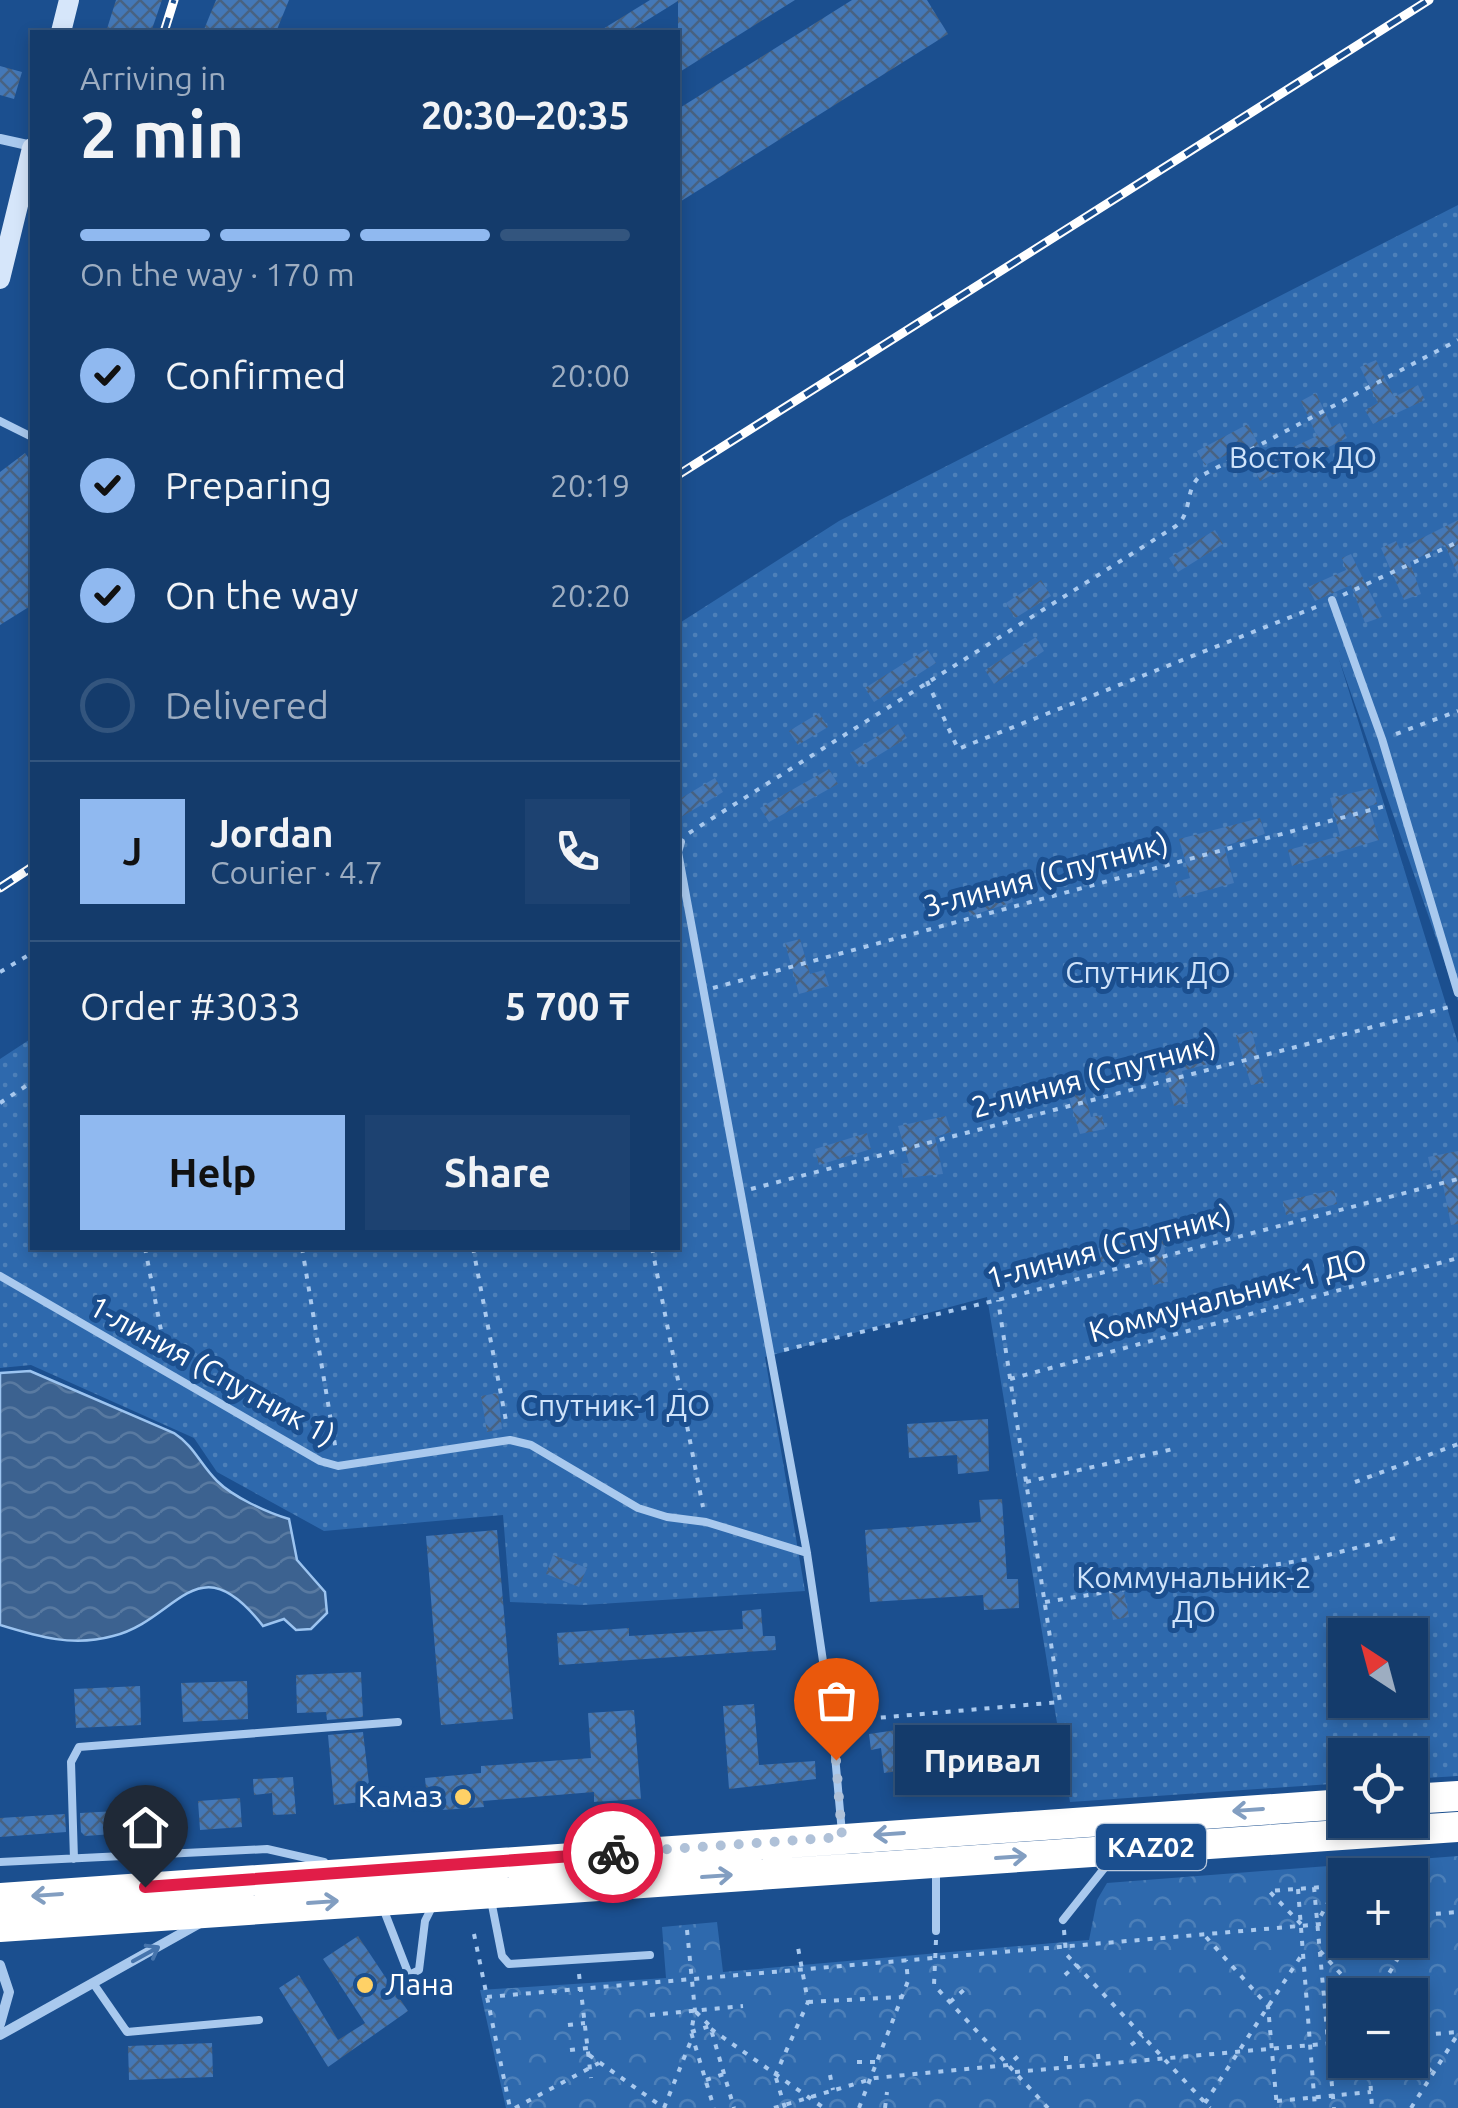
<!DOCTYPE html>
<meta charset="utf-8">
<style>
:root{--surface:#143b6b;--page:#1d4271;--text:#f1f3f6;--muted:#9dadc1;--line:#33557e;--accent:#90b9f0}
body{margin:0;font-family:Ubuntu,sans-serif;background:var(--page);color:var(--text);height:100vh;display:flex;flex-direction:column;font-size:38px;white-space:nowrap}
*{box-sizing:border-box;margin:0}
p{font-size:32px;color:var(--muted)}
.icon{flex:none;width:55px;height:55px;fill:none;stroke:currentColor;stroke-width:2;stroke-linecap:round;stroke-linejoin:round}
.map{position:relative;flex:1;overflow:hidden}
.details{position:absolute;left:30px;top:30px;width:650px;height:1220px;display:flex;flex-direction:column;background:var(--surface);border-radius:0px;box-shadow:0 5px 15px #0003,0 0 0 2px var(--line)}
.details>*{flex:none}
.needle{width:65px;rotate:324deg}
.tools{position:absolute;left:1328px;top:1618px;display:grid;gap:20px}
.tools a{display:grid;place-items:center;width:100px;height:100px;border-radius:0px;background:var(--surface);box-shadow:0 5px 15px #0003,0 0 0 2px var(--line);font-size:50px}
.pin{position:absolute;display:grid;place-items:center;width:85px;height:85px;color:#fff;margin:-102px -42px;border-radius:50% 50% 50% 0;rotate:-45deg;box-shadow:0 0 10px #0007}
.pin .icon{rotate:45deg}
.courier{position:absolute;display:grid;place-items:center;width:100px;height:100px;margin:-50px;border:8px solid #e11d48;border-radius:50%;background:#fff;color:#222;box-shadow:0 2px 12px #0007}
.bubble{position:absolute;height:70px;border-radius:0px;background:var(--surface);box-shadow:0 5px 15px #0003,0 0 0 2px var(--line);font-size:32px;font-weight:700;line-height:70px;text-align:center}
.summary em{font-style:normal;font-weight:700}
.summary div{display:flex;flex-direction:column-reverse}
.summary{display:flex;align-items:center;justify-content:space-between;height:170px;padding:0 50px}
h1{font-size:65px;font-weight:700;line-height:75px}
.bar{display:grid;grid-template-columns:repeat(4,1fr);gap:15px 10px;align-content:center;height:120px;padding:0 50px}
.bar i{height:12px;border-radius:8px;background:var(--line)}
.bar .on{background:var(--accent)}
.bar p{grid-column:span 4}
.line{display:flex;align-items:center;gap:25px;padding:0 50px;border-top:2px solid var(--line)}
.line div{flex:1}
.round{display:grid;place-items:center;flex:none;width:105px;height:105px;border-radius:0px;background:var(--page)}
ol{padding:0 50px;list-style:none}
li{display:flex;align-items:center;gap:30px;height:110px}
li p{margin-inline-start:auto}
li .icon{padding:10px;border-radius:50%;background:var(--accent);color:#111;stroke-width:4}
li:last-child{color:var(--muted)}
li i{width:55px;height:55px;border:5px solid var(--line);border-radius:50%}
.button{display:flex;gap:20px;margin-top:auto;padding:20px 50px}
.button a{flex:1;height:115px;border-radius:0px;background:var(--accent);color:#111;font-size:40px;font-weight:700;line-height:115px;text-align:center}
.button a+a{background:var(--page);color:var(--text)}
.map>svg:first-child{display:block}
</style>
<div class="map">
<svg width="1458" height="2108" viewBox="0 0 1458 2108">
<defs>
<pattern id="grass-dots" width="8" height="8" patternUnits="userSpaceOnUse" patternTransform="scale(2.5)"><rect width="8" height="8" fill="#2e69ad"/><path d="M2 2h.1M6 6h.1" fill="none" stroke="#4d80b9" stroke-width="1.8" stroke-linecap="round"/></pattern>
<pattern id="park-crowns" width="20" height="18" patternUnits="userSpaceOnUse" patternTransform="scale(2.5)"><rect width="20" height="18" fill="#2e69ad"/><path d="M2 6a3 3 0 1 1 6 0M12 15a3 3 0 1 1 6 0" fill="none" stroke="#4d80b9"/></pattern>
<pattern id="water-waves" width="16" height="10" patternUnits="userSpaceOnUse" patternTransform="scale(2.5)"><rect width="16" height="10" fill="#3c6290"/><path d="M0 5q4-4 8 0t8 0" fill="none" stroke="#597aa1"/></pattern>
<pattern id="building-cross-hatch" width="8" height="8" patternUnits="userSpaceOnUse" patternTransform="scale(2.5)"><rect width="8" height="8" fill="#4478b7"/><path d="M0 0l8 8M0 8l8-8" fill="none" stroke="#486282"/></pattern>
</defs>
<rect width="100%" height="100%" fill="#1b4f8f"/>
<path fill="url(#grass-dots)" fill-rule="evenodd" d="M1458,205V1001L1339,659L1458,1043V1776L1410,1779V1755H1345V1783L1070,1802L987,1297L765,1357L805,1591L584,1605L510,1602L503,1515L324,1531L217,1472L194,1438L31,1365L0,1368V1059L32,1038V1248H678V624L839,521ZM1345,1635H1410V1700H1345Z"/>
<path fill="url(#park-crowns)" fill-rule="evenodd" d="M1458,1856V2108H506L480,1990L666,1978L662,1927L717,1922L723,1972L1065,1942L1089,1940L1097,1900L1107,1883ZM1345,1875H1410V1940H1345ZM1345,1995H1410V2060H1345Z"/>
<path fill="url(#water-waves)" stroke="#9cc4f0" stroke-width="2.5" d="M30,1371L174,1433C194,1446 200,1464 217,1481C233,1497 268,1513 289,1519L297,1560L325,1592L327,1613L311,1629L296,1630L284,1619L263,1626C197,1541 178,1620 113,1636C73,1647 39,1637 0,1625V1373Z"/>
<path fill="url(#building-cross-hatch)" d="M116,0H162L151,32H106Z
M216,0H289L276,32H203Z
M650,0H795L678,73V1L628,32H598Z
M852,0H927L948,34L678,203V109Z
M0,66L22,72L14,99L0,95Z
M1376,360L1394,397L1418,385L1425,400L1373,424L1365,410L1378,403L1360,367Z
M1316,393L1332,427L1340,423L1347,438L1260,481L1244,447L1205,465L1197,451L1248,424L1266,460L1317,436L1301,401Z
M25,453L32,463V605L0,625V472Z
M1458,520V575L1445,545L1410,562L1421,594L1404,600L1381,548L1396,541L1400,549Z
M1215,530L1223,544L1178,572L1169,558Z
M1351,554L1382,617L1365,623L1351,585L1315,601L1308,587L1346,570L1342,558Z
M1041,580L1051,596L1015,618L1006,603Z
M1036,637L1044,651L994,684L985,670Z
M927,649L936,663L874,702L865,688Z
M819,713L828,727L798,745L789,731Z
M898,724L907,738L859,767L850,753Z
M829,769L838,784L769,822L760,808Z
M715,778L723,792L678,819V800Z
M1373,788L1377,804L1369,806L1379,840L1292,866L1288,850L1340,836L1330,798Z
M1260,818L1265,834L1224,846L1234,883L1179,898L1175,882L1190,878L1179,839Z
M1009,886L1013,902L970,916L964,896Z
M800,939L810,974L824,970L829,986L799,994L785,943Z
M1252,1031L1264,1083L1251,1085L1236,1035Z
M1203,1048L1208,1064L1182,1071L1188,1103L1174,1106L1160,1054L1176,1050L1177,1055Z
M1080,1076L1091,1117L1102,1115L1105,1129L1080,1134L1064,1081Z
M946,1116L951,1132L935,1137L943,1174L903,1178L901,1164L909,1163L898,1126Z
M867,1133L871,1149L819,1165L815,1149Z
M1458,1151V1224L1451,1225L1440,1170L1431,1171L1428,1157Z
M1334,1190L1337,1204L1286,1215L1283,1201Z
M1163,1235L1168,1282L1153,1285L1147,1252L1101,1262L1098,1248Z
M498,1393L502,1429L487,1432L481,1396Z
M988,1419L989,1471L958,1474L957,1455L909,1458L907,1424Z
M1002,1499L1007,1579H1018L1019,1608L984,1610L983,1595L870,1602L865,1530L981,1522L979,1500Z
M497,1530L513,1719L441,1725L426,1536Z
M553,1555L587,1568L579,1587L546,1574Z
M1119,1567L1129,1617L1113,1620L1105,1569Z
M761,1609L763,1636H775L776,1650L559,1665L557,1633L629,1628V1636L743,1629L742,1611Z
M864,1670L868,1711L849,1713L845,1672Z
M361,1672L363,1717L327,1720L326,1712L297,1713L296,1675Z
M247,1681L248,1719L183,1722L181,1683Z
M140,1686L141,1725L76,1728L74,1689Z
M754,1704L759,1765L815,1761L816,1779L729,1789L723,1706Z
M634,1710L641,1799L594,1802V1792L483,1801L484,1807L428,1811L425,1778L481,1773V1766L591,1758L588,1713Z
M931,1725L933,1746L949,1744L952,1764L884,1773L881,1748L871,1750L869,1734Z
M363,1732L371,1801L334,1805L328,1735Z
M293,1777L296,1814L273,1815L272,1793L254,1795L253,1779Z
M240,1798L242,1827L200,1830L198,1801Z
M155,1809L156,1831L85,1836L81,1832L80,1813Z
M65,1814L66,1832L0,1837V1818Z
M358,1936L408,2011L328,2067L279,1988L299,1975L338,2040L365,2023L323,1959Z
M212,2043L213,2077L129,2080L128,2046Z"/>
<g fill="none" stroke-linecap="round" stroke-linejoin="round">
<path stroke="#a9c9ee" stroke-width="4" stroke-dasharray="5 8" stroke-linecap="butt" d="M1343,595L1458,542
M927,681L958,749L1321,605
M1396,734L1458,711
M689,833L1176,526C1193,512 1184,492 1199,477L1458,340
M0,972L32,953
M713,988L1389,805
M0,1103L32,1082
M751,1189L1453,1006
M145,1248L166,1356
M302,1248L336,1451
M473,1248L507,1426
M652,1248L703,1507
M784,1350L998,1300L1458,1179
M1010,1379L1458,1258
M1026,1482L1173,1449
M1355,1482L1458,1444
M1045,1602L1316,1558L1399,1537
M842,1721L1060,1702L998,1300
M1314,1887L1334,2108
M1298,1889L1315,2108
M1410,1916L1458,1912
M1301,1924L1269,1891L1337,1886L1317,1923
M687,1930L695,2011L691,2032L714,2108
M1064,1930L1066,1954L1210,2108
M474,1934L510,2108
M1206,1937L1268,2006L1277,2108
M1410,1938L1423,1917
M936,1940L934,1985L1048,2108
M1320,1951L1360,1995
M579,1974L591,2078
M1065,1975L1077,1964
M1376,1995L1409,1940
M487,1997L1345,1922
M808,2002L902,1997
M950,2002L966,1988
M696,2012L710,2026L734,2108
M650,2015L743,2006
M568,2025L585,2023
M711,2029L824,2108
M691,2032L710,2026
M1410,2036L1458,2032
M1131,2045L1143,2036
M1410,2049L1433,2073
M570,2050L588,2048
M1098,2054L1099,2065
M589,2055L664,2108
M1066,2056V2068
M1369,2060L1372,2108
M857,2062H877
M1015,2072L1345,2042
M830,2075L833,2090
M775,2076L808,2002L797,1942
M776,2078L785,2108
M706,2080L724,2074
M1277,2101L1371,2092
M1205,2103L1301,1956
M515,2108L599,2063
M664,2108L692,2038
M774,2108L875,2078L1008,2065L1023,2052
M859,2108L908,1981L906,1960
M885,2108L887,2092
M1411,2108L1458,2034"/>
<path stroke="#a9c9ee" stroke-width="8" d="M0,421L32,437
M1332,600L1382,739L1458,993
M681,842L678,852L807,1553L832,1722L842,1833
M0,1276L320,1461L338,1466L510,1440L531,1445L638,1508L667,1517L706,1522L807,1553
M74,1859L71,1762L79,1747L398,1722
M0,1862L267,1849L324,1862
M491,1900L502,1956L509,1964L650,1955
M383,1908L409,1975L419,1970L425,1921L432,1907
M1063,1920L1110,1861
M936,1931V1871
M93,1983L127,2032L259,2020"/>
<path stroke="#a9c9ee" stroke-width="10" d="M0,139L32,146
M0,1965L9,1992L0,2024
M0,2035L200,1923"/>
<path stroke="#d6e6fa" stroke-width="20" d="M61,32L69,0
M0,279L32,148"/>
<path stroke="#fff" stroke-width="30" d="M1410,1799L1458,1796
M0,1898L1345,1804
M0,1927L1458,1827"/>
<g stroke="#fff" stroke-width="9">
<path id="rail" d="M164,32L174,0
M678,475L1429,0
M0,888L32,867"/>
</g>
<use href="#rail" stroke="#1b4f8f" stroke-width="5" stroke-dasharray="15" stroke-linecap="butt"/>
</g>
<defs><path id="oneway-shaft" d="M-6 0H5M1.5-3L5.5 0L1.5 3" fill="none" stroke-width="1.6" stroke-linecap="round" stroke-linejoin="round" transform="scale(2.5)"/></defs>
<g stroke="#829ec1">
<use href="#oneway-shaft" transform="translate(1248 1810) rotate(176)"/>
<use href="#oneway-shaft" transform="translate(889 1834) rotate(176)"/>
<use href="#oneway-shaft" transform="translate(1011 1857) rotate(-4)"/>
<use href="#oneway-shaft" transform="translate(717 1876) rotate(-4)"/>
<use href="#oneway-shaft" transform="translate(47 1895) rotate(176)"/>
<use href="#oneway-shaft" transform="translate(323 1902) rotate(-4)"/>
</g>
<use stroke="#4674ac" href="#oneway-shaft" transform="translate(146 1954) rotate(-29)"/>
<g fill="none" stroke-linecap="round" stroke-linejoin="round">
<path stroke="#afc1d8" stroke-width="10" stroke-dasharray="0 18" d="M613,1853L842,1837L836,1760"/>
<path stroke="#e11d48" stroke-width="12" d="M145,1887L613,1853"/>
</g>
<g fill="#ffd166" stroke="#1b4f8f" stroke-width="4">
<circle cx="463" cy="1797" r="10"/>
<circle cx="365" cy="1985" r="10"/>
</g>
<g text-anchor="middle" stroke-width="10" stroke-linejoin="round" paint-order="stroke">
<rect fill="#1b4f8f" stroke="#bbcadd" stroke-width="2.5" x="1096" y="1824" width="110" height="46" rx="8"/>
<g font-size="28" font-weight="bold" fill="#fff">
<text x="1151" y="1857">KAZ02</text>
</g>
<g font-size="30" fill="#cfe3fa" stroke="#1b4f8f">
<text x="1303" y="468">Восток ДО</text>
<text x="1148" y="983">Спутник ДО</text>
<text x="615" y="1416">Спутник-1 ДО</text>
<text x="1194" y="1588">Коммунальник-2<tspan x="1194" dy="34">ДО</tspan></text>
</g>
<g font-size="30" fill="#fff" stroke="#1b4f8f">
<text transform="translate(1046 875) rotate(-15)" y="10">3-линия (Спутник)</text>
<text transform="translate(1094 1076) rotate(-15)" y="10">2-линия (Спутник)</text>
<text transform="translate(1109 1247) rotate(-15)" y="10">1-линия (Спутник)</text>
<text transform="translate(1228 1296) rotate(-15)" y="10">Коммунальник-1 ДО</text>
<text transform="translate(212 1371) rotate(29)" y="10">1-линия (Спутник 1)</text>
</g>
<g font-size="30" fill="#fff" stroke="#1b4f8f" text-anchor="end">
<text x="443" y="1807">Камаз</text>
<text x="385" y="1995" text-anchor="start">Лана</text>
</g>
</g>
</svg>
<div class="tools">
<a><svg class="needle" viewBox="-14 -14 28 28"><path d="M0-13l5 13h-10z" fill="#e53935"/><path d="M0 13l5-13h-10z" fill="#9dadc1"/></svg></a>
<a><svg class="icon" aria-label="locate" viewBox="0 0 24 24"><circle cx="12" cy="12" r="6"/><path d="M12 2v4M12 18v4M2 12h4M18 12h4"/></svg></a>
<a>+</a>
<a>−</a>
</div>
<div class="pin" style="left:836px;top:1760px;background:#ea580c"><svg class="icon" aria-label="bag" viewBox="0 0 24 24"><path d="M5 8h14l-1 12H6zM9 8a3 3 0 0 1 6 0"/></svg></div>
<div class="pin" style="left:145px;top:1887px;background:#1f2937"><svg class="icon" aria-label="home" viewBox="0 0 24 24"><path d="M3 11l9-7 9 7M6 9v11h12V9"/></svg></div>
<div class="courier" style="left:613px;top:1853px"><svg class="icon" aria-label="bike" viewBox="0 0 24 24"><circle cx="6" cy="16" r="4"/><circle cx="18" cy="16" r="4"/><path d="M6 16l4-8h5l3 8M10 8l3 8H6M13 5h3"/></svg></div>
<div class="bubble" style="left:895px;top:1725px;width:175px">Привал</div>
<section class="details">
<div class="summary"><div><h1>2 min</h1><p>Arriving in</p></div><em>20:30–20:35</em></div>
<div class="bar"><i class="on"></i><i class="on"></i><i class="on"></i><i></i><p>On the way · 170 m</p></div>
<ol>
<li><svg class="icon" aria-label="check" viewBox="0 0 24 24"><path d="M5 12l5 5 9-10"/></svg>Confirmed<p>20:00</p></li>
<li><svg class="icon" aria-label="check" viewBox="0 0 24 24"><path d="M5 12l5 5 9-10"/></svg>Preparing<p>20:19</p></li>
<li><svg class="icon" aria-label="check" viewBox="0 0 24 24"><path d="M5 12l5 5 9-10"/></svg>On the way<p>20:20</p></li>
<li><i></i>Delivered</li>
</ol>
<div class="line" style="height:180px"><b class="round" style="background:var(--accent);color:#111">J</b><div><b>Jordan</b><p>Courier · 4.7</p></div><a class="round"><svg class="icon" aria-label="phone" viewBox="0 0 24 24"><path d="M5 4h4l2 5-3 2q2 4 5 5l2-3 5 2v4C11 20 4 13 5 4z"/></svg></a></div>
<div class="line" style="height:130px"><div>Order #3033</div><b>5 700 ₸</b></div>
<div class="button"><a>Help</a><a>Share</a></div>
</section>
</div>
